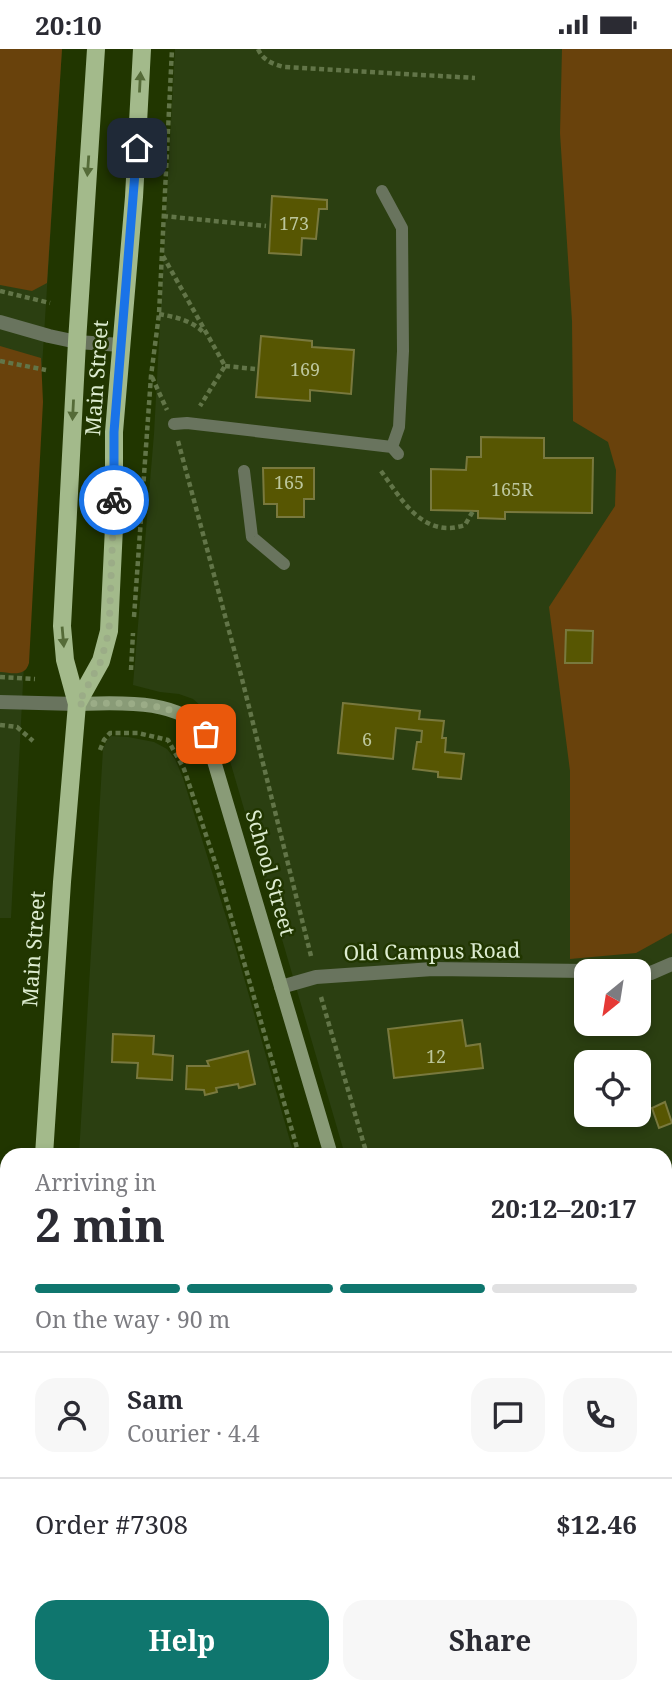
<!DOCTYPE html>
<meta charset="utf-8">
<style>
:root{--surface:#fff;--page:#f7f7f7;--text:#2b2b33;--muted:#7c7c81;--line:#e1e1e2;--accent:#0f766e}
body{margin:0;font-family:"Noto Serif",serif;background:var(--page);color:var(--text);height:100vh;display:flex;flex-direction:column;font-size:26px;white-space:nowrap}
*{box-sizing:border-box;margin:0}
p{font-size:23px;color:var(--muted)}
.icon{flex:none;width:38px;height:38px;fill:none;stroke:currentColor;stroke-width:2;stroke-linecap:round;stroke-linejoin:round}
.map{position:relative;flex:1;overflow:hidden}
.drawer{position:absolute;left:0px;top:1099px;width:672px;height:546px;display:flex;flex-direction:column;background:var(--surface);border-radius:21px 21px 0 0;box-shadow:0 4px 10px #0003}
.drawer>*{flex:none}
.needle{width:46px;rotate:210deg}
.controls{position:absolute;left:574px;top:910px;display:grid;gap:14px}
.controls a{display:grid;place-items:center;width:77px;height:77px;border-radius:14px;background:var(--surface);box-shadow:0 4px 10px #0003;font-size:35px}
.pin{position:absolute;display:grid;place-items:center;width:60px;height:60px;color:#fff;margin:-30px;border-radius:14px;box-shadow:0 4px 10px #0006}
.courier{position:absolute;display:grid;place-items:center;width:70px;height:70px;margin:-35px;border:5px solid #1a73e8;border-radius:50%;background:#fff;color:#222;box-shadow:0 2px 9px #0007}
.head em{font-style:normal;font-weight:700}
.head div{display:flex;flex-direction:column-reverse}
.head{display:flex;align-items:center;justify-content:space-between;height:119px;padding:0 35px}
h1{font-size:46px;font-weight:700;line-height:52px}
.bar{display:grid;grid-template-columns:repeat(4,1fr);gap:10px 7px;align-content:center;height:84px;padding:0 35px}
.bar i{height:9px;border-radius:5px;background:var(--line)}
.bar .on{background:var(--accent)}
.bar p{grid-column:span 4}
.line{display:flex;align-items:center;gap:18px;padding:0 35px;border-top:2px solid var(--line)}
.line div{flex:1}
.round{display:grid;place-items:center;flex:none;width:74px;height:74px;border-radius:21px;background:var(--page)}
.action{display:flex;gap:14px;margin-top:auto;padding:14px 35px}
.action a{flex:1;height:80px;border-radius:21px;background:var(--accent);color:#fff;font-size:28px;font-weight:700;line-height:80px;text-align:center}
.action a+a{background:var(--page);color:var(--text)}
.status{display:flex;justify-content:space-between;align-items:center;height:49px;padding:0 35px;background:var(--surface);direction:ltr}
.status svg{height:19px;fill:currentColor}
.map>svg:first-child{display:block}
</style>
<div class="status"><b>20:10</b><svg viewBox="0 0 49 12"><path d="M0 12V9h3v3zM5 12V6h3v6zM10 12V3h3v9zM15 12V0h3v12zM26 1h20v11H26zM47 4h2v5h-2z"/></svg></div>
<div class="map">
<svg width="672" height="1645" viewBox="0 0 672 1645">
<rect width="100%" height="100%" fill="#213600"/>
<path fill="#2b3f11" fill-rule="evenodd" d="M0,0H62L27,556L11,869H0Z
M175,0H672V1645H504L502,1638H665V1106H345L223,688L215,669L193,650L179,645L160,643L133,636L154,385ZM586,922H639V975H586ZM586,1013H639V1066H586Z
M111,687L128,688L154,693L167,700L175,710L183,729L235,897L294,1106H79L103,700L107,691Z
M171,1638H446L448,1645H171Z"/>
<path fill="#69420c" d="M0,0H62L47,234L32,242L0,236Z
M562,0H672V884L636,904L570,910V722L549,558L615,457L616,421L608,393L573,372L572,272L560,84Z
M0,297L41,309L43,353L29,614C25,628 13,624 0,623Z"/>
<path fill="#575602" stroke="#79793e" stroke-width="2" d="M272,147L327,151V160H319L316,190L302,189L301,206L269,204Z
M261,287L312,292V298L354,301L351,345L310,341V352L256,348Z
M481,388L544,389V409H593L592,464L505,463V470L478,469V462L431,461V420L466,421L467,408H481Z
M263,419H314V450H304V468H277V455H264Z
M566,581L593,582L592,614H565Z
M343,654L420,662L419,670L444,672L442,689H446L445,703L464,705L461,730L438,728V723L413,720L417,693H421L422,682L396,679L393,710L338,704Z
M462,971L466,997L480,995L483,1019L394,1029L388,980Z
M113,985L154,987L153,1005L173,1007L172,1031L137,1029L138,1014L112,1013Z
M248,1002L255,1035L239,1039L238,1035L216,1039L217,1043L205,1046L204,1041L186,1040L187,1017H209L207,1012Z
M665,1053L672,1074L659,1079L652,1059Z
M672,1538V1575L665,1576V1540Z"/>
<g fill="none" stroke-linecap="round" stroke-linejoin="round">
<path stroke="#627548" stroke-width="4.5" stroke-dasharray="5 3.5" stroke-linecap="butt" d="M258,0C263,11 272,15 284,18L475,29
M163,167L266,177
M163,207L225,317L200,357
M0,242L50,254
M159,265C175,268 191,271 203,283
M0,312L46,321
M225,317L255,320
M152,328L167,361
M178,392L242,630L311,907
M381,422C402,451 423,490 465,476L473,462
M134,568L151,327L159,265L172,0
M131,621L133,584
M0,628L35,630
M0,676L17,678L33,692
M100,701L104,691L110,684H138L168,691L184,720L218,822L299,1106
M321,948L367,1106
M523,1638L525,1645"/>
<path stroke="#69745e" stroke-width="12" d="M382,142L402,179L403,302L399,378L392,398L398,405
M174,375L187,374L392,398
M244,422L252,488L284,515"/>
<path stroke="#69745e" stroke-width="14" d="M0,273L49,287L77,293L121,296
M0,653L77,655
M639,923L651,924L672,915
M281,938L316,928L433,920L586,922
M0,1615L7,1616
M665,1616L672,1614
M576,1645L598,1638"/>
<path stroke="#899b77" stroke-width="14" d="M77,655C118,654 180,649 206,685L331,1106
M490,1638L492,1645"/>
<path stroke="#a3ba8b" stroke-width="18" d="M77,655L101,612L109,582L114,478V383L134,148L142,0
M44,1106L62,833L77,655L65,611L62,577L77,293L96,0
M9,1645L10,1638"/>
</g>
<defs><path id="oneway-solid" d="M-6-.8H1V-3.2L6.5 0L1 3.2V.8H-6Z" transform="scale(1.75)"/></defs>
<g fill="#556b38">
<use href="#oneway-solid" transform="translate(140 33) rotate(-87)"/>
<use href="#oneway-solid" transform="translate(88 117) rotate(94)"/>
<use href="#oneway-solid" transform="translate(73 361) rotate(93)"/>
<use href="#oneway-solid" transform="translate(63 588) rotate(85)"/>
</g>
<g fill="none" stroke-linecap="round" stroke-linejoin="round">
<path stroke="#9bac87" stroke-width="7" stroke-dasharray="0 12.6" d="M114,451L109,582L101,612L78,655C118,654 179,649 206,685"/>
<path stroke="#1a73e8" stroke-width="9" d="M114,451V383L137,99"/>
</g>
<g text-anchor="middle" stroke-width="5" stroke-linejoin="round" paint-order="stroke">
<g font-size="18" fill="#bcc69c">
<text x="294" y="181">173</text>
<text x="305" y="327">169</text>
<text x="289" y="440">165</text>
<text x="512" y="447">165R</text>
<text x="367" y="697">6</text>
<text x="436" y="1014">12</text>
</g>
<g font-size="21" fill="#ddecd0" stroke="#213600">
<text transform="translate(97 329) rotate(-86)" y="7">Main Street</text>
<text transform="translate(270 824) rotate(74)" y="7">School Street</text>
<text transform="translate(34 900) rotate(-86)" y="7">Main Street</text>
<text transform="translate(432 903) rotate(-1)" y="7">Old Campus Road</text>
</g>
</g>
</svg>
<div class="controls">
<a><svg class="needle" viewBox="-14 -14 28 28"><path d="M0-13l5 13h-10z" fill="#e53935"/><path d="M0 13l5-13h-10z" fill="#7c7c81"/></svg></a>
<a><svg class="icon" aria-label="locate" viewBox="0 0 24 24"><circle cx="12" cy="12" r="6"/><path d="M12 2v4M12 18v4M2 12h4M18 12h4"/></svg></a>
</div>
<div class="pin" style="left:206px;top:685px;background:#ea580c"><svg class="icon" aria-label="bag" viewBox="0 0 24 24"><path d="M5 8h14l-1 12H6zM9 8a3 3 0 0 1 6 0"/></svg></div>
<div class="pin" style="left:137px;top:99px;background:#1f2937"><svg class="icon" aria-label="home" viewBox="0 0 24 24"><path d="M3 11l9-7 9 7M6 9v11h12V9"/></svg></div>
<div class="courier" style="left:114px;top:451px"><svg class="icon" aria-label="bike" viewBox="0 0 24 24"><circle cx="6" cy="16" r="4"/><circle cx="18" cy="16" r="4"/><path d="M6 16l4-8h5l3 8M10 8l3 8H6M13 5h3"/></svg></div>
<section class="drawer">
<div class="head"><div><h1>2 min</h1><p>Arriving in</p></div><em>20:12–20:17</em></div>
<div class="bar"><i class="on"></i><i class="on"></i><i class="on"></i><i></i><p>On the way · 90 m</p></div>
<div class="line" style="height:126px"><a class="round"><svg class="icon" aria-label="person" viewBox="0 0 24 24"><circle cx="12" cy="8" r="4"/><path d="M4 21q1-7 8-7t8 7"/></svg></a><div><b>Sam</b><p>Courier · 4.4</p></div><a class="round"><svg class="icon" aria-label="chat" viewBox="0 0 24 24"><path d="M4 5h16v11H9l-5 4z"/></svg></a><a class="round"><svg class="icon" aria-label="phone" viewBox="0 0 24 24"><path d="M5 4h4l2 5-3 2q2 4 5 5l2-3 5 2v4C11 20 4 13 5 4z"/></svg></a></div>
<div class="line" style="height:91px"><div>Order #7308</div><b>$12.46</b></div>
<div class="action"><a>Help</a><a>Share</a></div>
</section>
</div>
